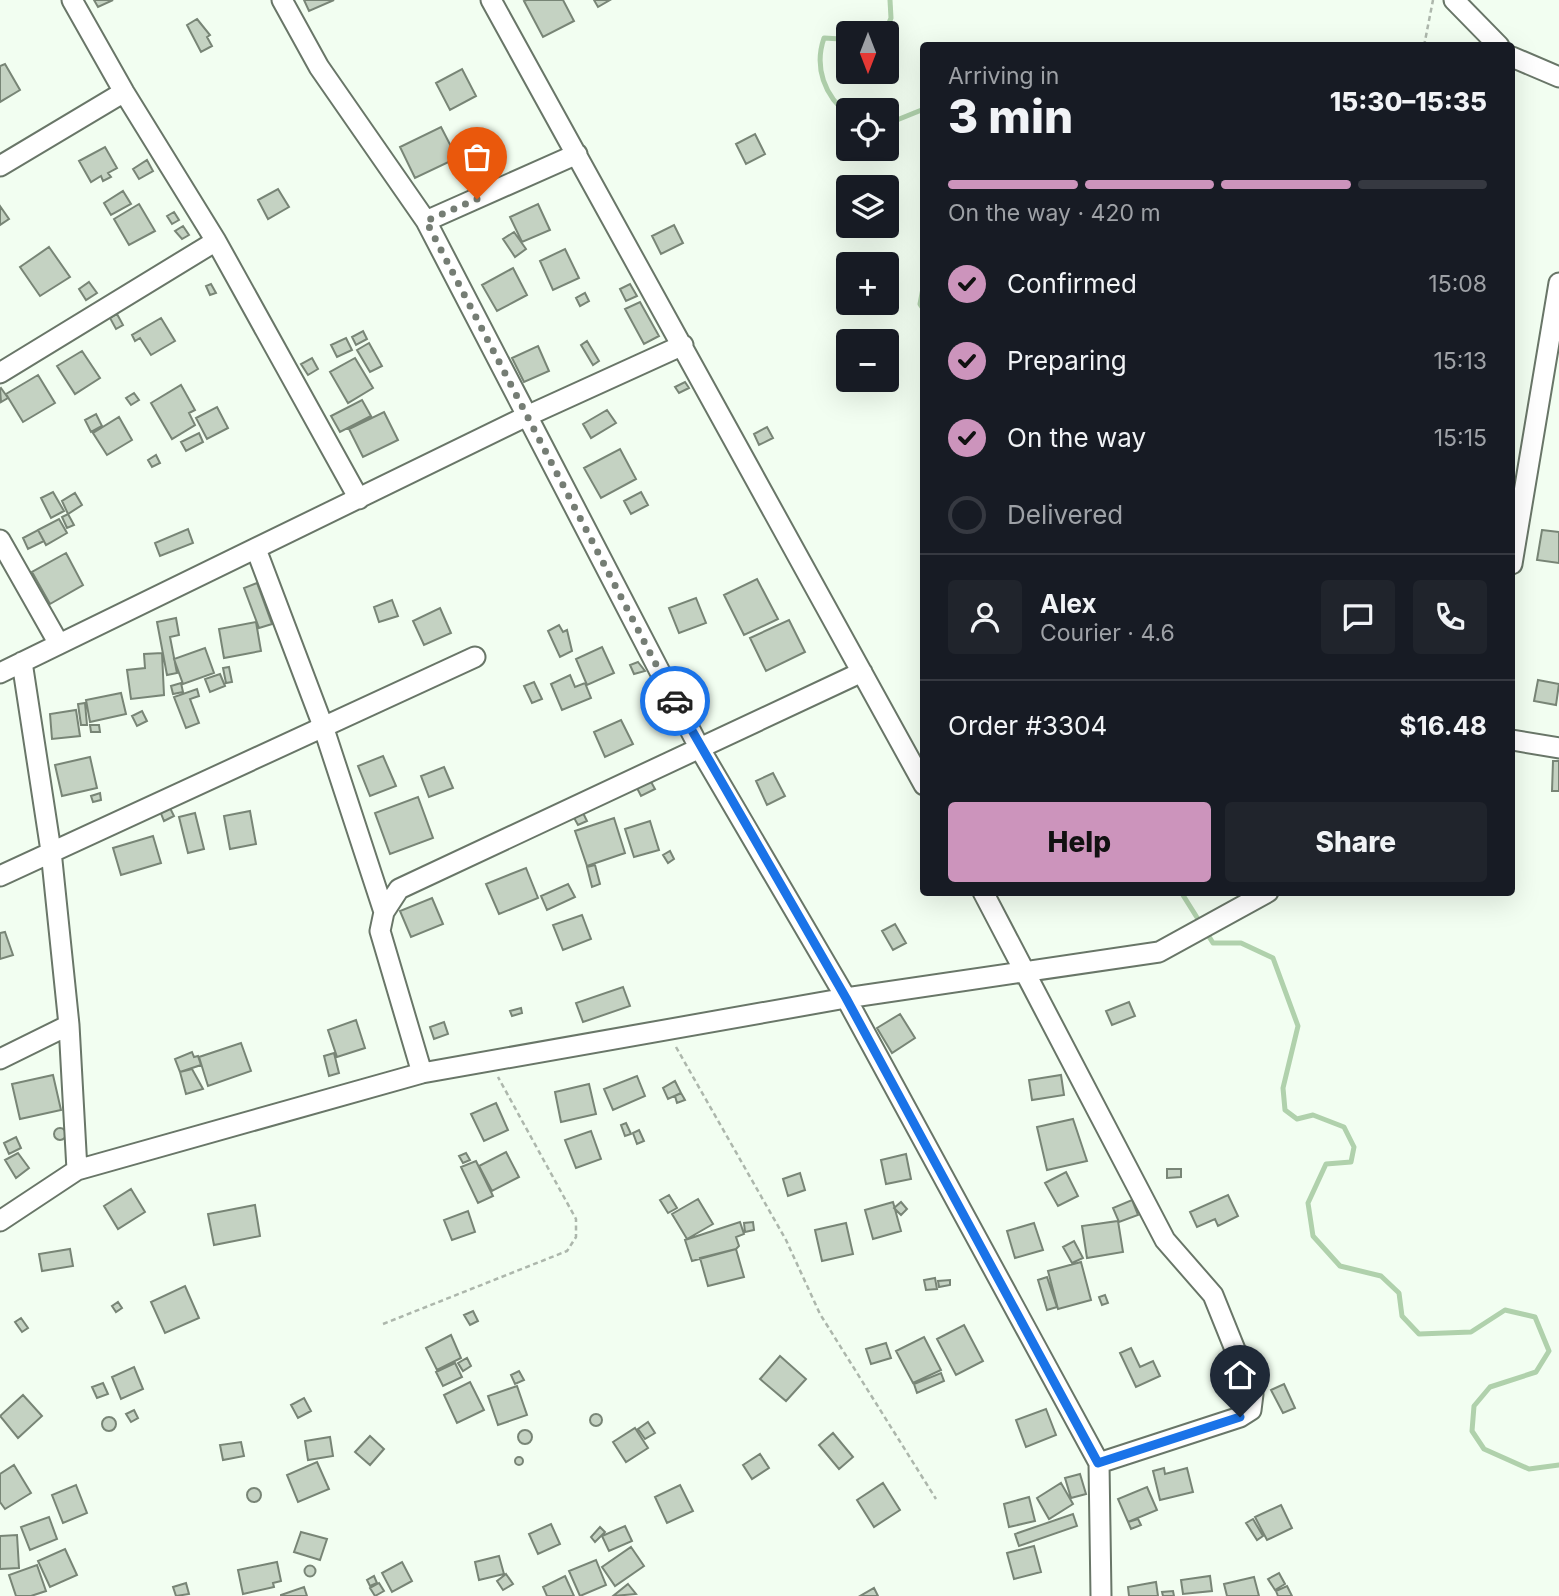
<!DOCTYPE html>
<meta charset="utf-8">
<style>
:root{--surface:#171b24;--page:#20242c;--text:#f1f3f6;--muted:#9ea1a6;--line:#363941;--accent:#cc94bc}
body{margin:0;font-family:Inter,sans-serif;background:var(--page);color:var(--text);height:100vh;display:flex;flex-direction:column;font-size:26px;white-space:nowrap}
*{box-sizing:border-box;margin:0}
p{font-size:23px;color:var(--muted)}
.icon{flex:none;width:38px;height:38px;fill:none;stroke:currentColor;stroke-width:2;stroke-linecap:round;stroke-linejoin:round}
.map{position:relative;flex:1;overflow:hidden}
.panel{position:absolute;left:920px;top:42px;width:595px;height:854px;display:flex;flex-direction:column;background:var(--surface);border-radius:7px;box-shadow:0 7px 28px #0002}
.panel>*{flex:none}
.needle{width:46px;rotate:180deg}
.controls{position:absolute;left:836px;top:21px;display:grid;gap:14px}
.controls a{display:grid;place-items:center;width:63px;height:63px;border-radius:7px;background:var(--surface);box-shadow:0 7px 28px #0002;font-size:35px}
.pin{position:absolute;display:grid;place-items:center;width:60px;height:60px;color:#fff;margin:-72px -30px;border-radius:50% 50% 50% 0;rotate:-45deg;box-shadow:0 0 7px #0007}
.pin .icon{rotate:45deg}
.courier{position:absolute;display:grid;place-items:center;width:70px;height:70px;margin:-35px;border:5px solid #1a73e8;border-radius:50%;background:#fff;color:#222;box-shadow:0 2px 9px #0007}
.head em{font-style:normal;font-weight:800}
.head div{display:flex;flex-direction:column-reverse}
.head{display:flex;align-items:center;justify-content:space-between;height:119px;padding:0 28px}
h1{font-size:46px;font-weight:800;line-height:52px}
.bar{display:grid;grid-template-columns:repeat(4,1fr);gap:10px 7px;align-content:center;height:84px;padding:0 28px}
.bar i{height:9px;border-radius:5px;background:var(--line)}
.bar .active{background:var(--accent)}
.bar p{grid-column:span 4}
.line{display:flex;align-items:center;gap:18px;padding:0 28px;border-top:2px solid var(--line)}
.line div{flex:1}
.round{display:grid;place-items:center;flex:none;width:74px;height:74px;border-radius:7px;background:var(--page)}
ol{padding:0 28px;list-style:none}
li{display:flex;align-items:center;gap:21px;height:77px}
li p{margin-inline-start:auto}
li .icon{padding:7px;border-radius:50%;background:var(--accent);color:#111;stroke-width:4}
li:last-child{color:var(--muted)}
li i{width:38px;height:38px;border:4px solid var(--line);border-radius:50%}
.primary-button{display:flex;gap:14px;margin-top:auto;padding:14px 28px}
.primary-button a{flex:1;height:80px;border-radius:7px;background:var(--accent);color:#111;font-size:28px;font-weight:800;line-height:80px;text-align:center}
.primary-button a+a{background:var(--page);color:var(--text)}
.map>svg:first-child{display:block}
</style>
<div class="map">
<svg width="1559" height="1596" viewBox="0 0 1559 1596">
<rect width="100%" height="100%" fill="#f2fef1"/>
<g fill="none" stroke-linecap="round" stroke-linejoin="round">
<path stroke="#b0d1ac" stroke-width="5" d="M885,33L891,18L890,0
M849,44L841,39L824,38C814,67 824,96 849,115
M887,124L924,109
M924,283L920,304L924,310
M1181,892L1213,943H1241L1273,958L1298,1026L1283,1088L1285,1110L1297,1119L1313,1115L1344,1127L1354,1147L1351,1162L1326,1164L1308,1203L1313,1236L1340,1266L1381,1276L1399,1293L1402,1316L1419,1334L1471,1332L1505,1310L1535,1317L1549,1351L1536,1372L1490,1387L1474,1406L1472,1431L1484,1449L1529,1469L1559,1465"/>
</g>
<path fill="#c4d2c2" stroke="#788576" stroke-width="2" d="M94,0H113L98,7Z
M304,0H334L309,11Z
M527,0H563L574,21L543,37L524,1Z
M594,0H610L598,7Z
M197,19L210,35L207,37L212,46L201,52L187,25Z
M5,64L20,90L0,102V66Z
M462,69L476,96L450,110L436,83Z
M441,127L457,158L415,178L400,147Z
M755,134L765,154L746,164L736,144Z
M105,147L117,168L108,173L111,177L103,181L101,176L91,182L79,161Z
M147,160L153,171L139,179L133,169Z
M278,189L289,207L268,219L258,200Z
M123,191L131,204L111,215L104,203Z
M139,204L155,231L129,245L114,219Z
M538,204L550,230L522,242L510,217Z
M0,206L9,219L0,225Z
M174,212L179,220L172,224L167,216Z
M674,225L683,243L661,254L652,236Z
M183,226L189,235L182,239L175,231Z
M514,232L526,249L515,257L503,239Z
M49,247L70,277L40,296L20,267Z
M565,249L579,278L553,290L540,261Z
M513,268L527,295L497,311L482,285Z
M89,282L97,293L86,300L79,289Z
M211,284L216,293L210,295L206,286Z
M630,284L637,296L626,301L620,289Z
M585,293L589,301L580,306L576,298Z
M640,302L659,336L644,344L625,309Z
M117,314L123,325L116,329L110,318Z
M161,318L175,341L151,355L140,338L135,341L132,335Z
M363,331L367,339L356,345L352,337Z
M346,338L352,350L337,357L331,345Z
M587,341L599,361L593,365L581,345Z
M369,343L382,366L370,372L357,350Z
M538,346L549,371L524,382L512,358Z
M82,351L100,378L75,394L57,366Z
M312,358L318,369L308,375L301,364Z
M355,358L373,388L348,403L330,372Z
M38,375L55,403L23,422L6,394Z
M685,382L689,388L679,393L675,387Z
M181,385L195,410L189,413L195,425L172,439L151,403Z
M1,388L8,398L1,402L0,389Z
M134,393L139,400L131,405L126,398Z
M362,400L371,416L340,432L331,416Z
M217,407L228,428L207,439L196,418Z
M607,410L616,423L591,438L583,424Z
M384,412L398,440L363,457L349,429Z
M96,414L102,426L91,432L85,420Z
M119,417L132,440L107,455L93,433Z
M767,427L773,438L759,445L754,434Z
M199,433L203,442L186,451L181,442Z
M620,449L636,479L601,498L584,468Z
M156,455L160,463L152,467L148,460Z
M53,492L64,511L51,518L41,498Z
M641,492L648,505L631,514L624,501Z
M75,493L82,505L68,514L62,501Z
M68,514L74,525L67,528L62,517Z
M59,519L67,533L46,545L38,530Z
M188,529L193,543L160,556L155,543Z
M38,530L44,541L28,549L23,538Z
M1542,530L1559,532V563L1537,560Z
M66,553L83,585L50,604L32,572Z
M757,579L778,619L744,635L724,595Z
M257,583L272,624L259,628L244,588Z
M696,598L706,623L679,633L669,608Z
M392,600L398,616L379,622L374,607Z
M440,608L451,633L424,645L413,621Z
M176,618L179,635L170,637L177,673L167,675L157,622Z
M789,620L805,652L766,671L750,638Z
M256,622L261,651L224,658L219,629Z
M559,625L563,632L567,630L572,651L560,657L548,631Z
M602,647L614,673L587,685L576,659Z
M205,648L214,673L183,684L174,659Z
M162,653L164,695L131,699L127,670L145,668L144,654Z
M638,662L645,671L634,674L630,665Z
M229,667L232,682L226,683L223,668Z
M220,674L225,686L210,692L205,679Z
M570,675L575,687L585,683L591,698L562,710L551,684Z
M1538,680L1559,684L1556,705L1534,701Z
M534,682L542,699L532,703L524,686Z
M181,683L183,692L173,694L171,686Z
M197,689L199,696L190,699L199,723L186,728L174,697Z
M121,693L126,714L90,722L86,700Z
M85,703L87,725H81L78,704Z
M76,710L80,736L52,739L50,714Z
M142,711L147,721L137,726L132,716Z
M621,720L633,744L605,757L594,732Z
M90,725H99L100,732H91Z
M383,756L396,786L370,796L358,766Z
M90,757L97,788L62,796L55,765Z
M1553,761H1559V791H1552Z
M444,767L453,788L429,797L421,776Z
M773,773L785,796L767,805L756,781Z
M650,780L655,789L641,796L636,786Z
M100,793L101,800L93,802L91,796Z
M418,797L433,838L390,854L375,813Z
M169,806L174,816L164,821L160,811Z
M250,811L256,844L230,849L224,816Z
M582,811L587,821L578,825L573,816Z
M195,813L204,849L188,853L179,817Z
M614,818L625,853L587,866L575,831Z
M650,821L659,850L634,857L625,829Z
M153,836L161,863L121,875L113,848Z
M670,851L674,859L668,863L663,855Z
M595,865L600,884L592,887L587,867Z
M526,868L538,898L499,914L486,884Z
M568,884L575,897L547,910L541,896Z
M432,898L443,924L411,937L400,911Z
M582,915L591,939L563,950L553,925Z
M895,924L906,943L893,950L882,931Z
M5,932L13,955L0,959V933Z
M623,987L630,1006L583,1022L576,1003Z
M1129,1002L1135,1016L1112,1025L1106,1011Z
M521,1008L522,1013L512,1016L510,1011Z
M900,1014L915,1038L892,1053L877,1028Z
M356,1020L365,1048L337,1057L328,1030Z
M444,1022L448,1034L434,1039L430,1027Z
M241,1043L251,1071L208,1086L199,1057Z
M192,1052L194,1057L198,1056L201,1065L180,1072L175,1059Z
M334,1053L339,1073L329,1076L324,1056Z
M192,1069L203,1089L186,1094L180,1072Z
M53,1075L61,1110L20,1119L12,1084Z
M1061,1075L1064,1095L1032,1100L1029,1080Z
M637,1076L645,1096L613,1110L604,1089Z
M675,1081L681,1093L668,1099L663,1088Z
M589,1084L596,1114L561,1122L555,1092Z
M681,1093L685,1100L677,1103L675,1096Z
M496,1103L508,1130L484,1141L471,1114Z
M1073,1119L1087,1161L1047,1170L1037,1127Z
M626,1123L631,1134L625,1136L621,1125Z
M54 1134a6 6 0 1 1 12 0a6 6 0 1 1-12 0Z
M639,1130L644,1141L637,1144L633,1133Z
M591,1131L601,1159L576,1168L565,1140Z
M16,1137L21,1148L9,1154L4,1143Z
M506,1152L519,1177L492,1191L479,1166Z
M18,1153L29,1168L16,1178L5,1160Z
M466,1153L470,1160L463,1163L459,1156Z
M906,1154L911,1179L886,1184L881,1160Z
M476,1161L493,1196L478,1203L461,1167Z
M1167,1169H1181V1177L1167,1178Z
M1066,1172L1078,1196L1058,1206L1045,1183Z
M800,1173L805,1190L788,1196L783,1179Z
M131,1189L145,1212L118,1229L104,1206Z
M669,1195L677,1208L668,1213L660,1200Z
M1228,1195L1238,1216L1218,1226L1215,1219L1197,1227L1190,1212Z
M698,1199L713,1224L687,1239L672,1214Z
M1132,1200L1138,1215L1119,1222L1113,1208Z
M893,1202L901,1231L873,1239L865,1210Z
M901,1202L907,1209L901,1215L894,1208Z
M255,1205L260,1236L214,1245L208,1214Z
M468,1211L475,1232L452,1240L444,1220Z
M1118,1221L1123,1252L1087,1258L1082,1226Z
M740,1222L744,1234L736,1237L739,1246L736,1249L692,1261L685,1240Z
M753,1222L754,1230L745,1232L744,1223Z
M846,1223L853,1254L822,1261L815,1230Z
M1034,1223L1043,1250L1015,1258L1007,1231Z
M1074,1241L1083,1258L1072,1263L1063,1247Z
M70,1249L73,1266L42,1271L39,1254Z
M736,1249L744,1277L708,1286L700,1258Z
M1081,1262L1091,1300L1058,1309L1048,1271Z
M1047,1277L1057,1307L1047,1310L1038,1280Z
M935,1278L937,1289L926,1290L924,1280Z
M950,1280V1285L939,1287L938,1281Z
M185,1286L199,1318L165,1333L151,1302Z
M1105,1295L1108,1303L1102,1305L1099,1297Z
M118,1302L122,1308L116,1312L112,1306Z
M473,1311L478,1321L470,1325L464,1315Z
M21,1318L28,1328L22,1332L15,1322Z
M964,1325L983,1361L956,1375L937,1339Z
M451,1335L461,1358L437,1370L426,1348Z
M924,1337L941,1370L913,1383L896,1351Z
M886,1343L891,1358L871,1364L866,1349Z
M1131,1348L1140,1367L1153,1361L1160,1376L1136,1387L1120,1353Z
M780,1356L806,1379L786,1401L760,1379Z
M467,1358L471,1366L463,1371L458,1363Z
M455,1363L462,1377L443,1386L436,1372Z
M134,1367L143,1389L121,1399L112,1377Z
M519,1371L524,1380L515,1384L511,1375Z
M941,1373L944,1381L917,1393L914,1384Z
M470,1382L484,1410L457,1423L444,1395Z
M103,1383L108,1394L97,1398L92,1387Z
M1284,1384L1295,1408L1283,1413L1271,1390Z
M517,1386L527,1415L498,1425L488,1396Z
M23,1395L42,1416L18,1438L0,1416Z
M304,1398L311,1411L298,1418L291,1405Z
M1046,1409L1056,1435L1026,1447L1016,1420Z
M134,1410L138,1418L131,1422L126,1414Z
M590 1420a6 6 0 1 1 12 0a6 6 0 1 1-12 0Z
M102 1424a7 7 0 1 1 14 0a7 7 0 1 1-14 0Z
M648,1422L655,1433L645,1439L638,1429Z
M635,1428L648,1448L626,1462L613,1442Z
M518 1437a7 7 0 1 1 14 0a7 7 0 1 1-14 0Z
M833,1433L853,1457L839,1469L819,1445Z
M370,1436L384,1449L370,1465L355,1452Z
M330,1437L333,1456L308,1460L305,1441Z
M241,1442L244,1456L223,1460L220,1445Z
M760,1454L769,1468L752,1479L743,1465Z
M515 1461a4 4 0 1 1 8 0a4 4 0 1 1-8 0Z
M317,1462L329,1489L298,1502L287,1475Z
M14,1465L31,1493L5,1509L0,1502V1474Z
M1164,1468L1165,1474L1187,1468L1193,1492L1160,1500L1153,1471Z
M1080,1474L1086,1494L1071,1498L1065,1478Z
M883,1483L900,1510L874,1527L857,1500Z
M1061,1483L1073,1504L1049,1519L1037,1498Z
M76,1485L87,1513L63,1523L52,1495Z
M680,1485L693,1511L667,1523L655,1497Z
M1147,1487L1157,1510L1128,1522L1118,1499Z
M247 1495a7 7 0 1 1 14 0a7 7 0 1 1-14 0Z
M1029,1497L1035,1521L1009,1527L1004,1504Z
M1281,1505L1292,1528L1267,1540L1255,1517Z
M1073,1514L1077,1526L1019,1546L1015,1534Z
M49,1517L57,1539L30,1550L21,1527Z
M1138,1519L1141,1525L1131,1529L1128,1522Z
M1253,1519L1263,1536L1257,1540L1246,1523Z
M551,1524L560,1544L538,1554L529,1534Z
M625,1526L632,1541L609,1551L602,1536Z
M600,1527L605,1532L595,1542L591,1537Z
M301,1532L327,1539L320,1560L294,1552Z
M17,1535L19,1568L0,1569V1536Z
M1034,1546L1041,1572L1014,1579L1007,1553Z
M631,1547L644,1566L615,1586L602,1567Z
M65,1549L77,1575L50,1587L38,1561Z
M499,1556L504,1574L479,1580L475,1562Z
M596,1560L606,1585L580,1596L569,1571Z
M277,1562L281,1581L273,1583L274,1587L243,1594L238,1570Z
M402,1562L412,1581L392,1592L382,1573Z
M37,1565L46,1591L31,1596H16L9,1575Z
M304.5 1571a5.5 5.5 0 1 1 11 0a5.5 5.5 0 1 1-11 0Z
M1279,1573L1285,1584L1275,1590L1268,1579Z
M506,1574L513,1584L503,1590L497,1581Z
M374,1576L377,1583L370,1586L367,1580Z
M565,1576L574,1596H547L543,1587Z
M1210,1576L1212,1591L1183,1594L1181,1580Z
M1254,1577L1259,1596H1227L1224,1584Z
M1156,1582L1158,1596H1129L1128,1587Z
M186,1583L189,1594L176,1596L173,1587Z
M379,1583L384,1591L375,1596L370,1588Z
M628,1584L636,1594L613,1596Z
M1287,1586L1292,1596H1278L1276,1591Z
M304,1587L307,1596H281V1595Z
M874,1588L878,1596H860Z
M1173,1591L1174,1596H1163L1162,1592Z"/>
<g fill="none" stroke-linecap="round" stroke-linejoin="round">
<g stroke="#697668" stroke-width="23">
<path id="street" d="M72,0L124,92L216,241L359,499
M282,0L319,67L426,221L700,749L846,998L1099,1463L1101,1596
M491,0L924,785
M1454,0L1499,46
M1512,57L1559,77
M0,166L124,92
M426,221L577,154
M0,373L216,241
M0,540L59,644
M256,549L323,726L384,912
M1512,564L1559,283
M22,662L51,851L69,1025L77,1170
M0,673L527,416L683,345
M1512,740L1559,748
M0,876L475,657
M983,892L1165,1240L1213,1295L1253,1394L1251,1410L1240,1417L1099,1463
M0,1059L69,1025
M422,1073L380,931L384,912L399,889L862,672
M0,1221L77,1170L422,1073L846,998L1159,952L1268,892"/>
</g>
<path stroke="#adb7ac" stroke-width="2.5" stroke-dasharray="5 3.5" stroke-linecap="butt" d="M1424,46L1433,0
M676,1047L786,1240L820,1314L936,1499
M383,1324L567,1251L576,1237V1219L498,1077"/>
<use href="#street" stroke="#fff" stroke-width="19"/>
</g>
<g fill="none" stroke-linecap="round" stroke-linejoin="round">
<path stroke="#757d74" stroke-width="7" stroke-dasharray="0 12.6" d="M477,199L426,221L675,701"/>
<path stroke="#1a73e8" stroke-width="9" d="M675,701L846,998L1098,1463L1240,1417"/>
</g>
</svg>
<div class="controls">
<a><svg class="needle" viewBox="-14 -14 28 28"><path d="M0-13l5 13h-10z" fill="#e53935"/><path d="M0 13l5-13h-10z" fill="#9ea1a6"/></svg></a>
<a><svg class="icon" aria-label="locate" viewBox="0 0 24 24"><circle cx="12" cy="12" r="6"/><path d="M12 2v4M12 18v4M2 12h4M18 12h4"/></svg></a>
<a><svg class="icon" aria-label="layers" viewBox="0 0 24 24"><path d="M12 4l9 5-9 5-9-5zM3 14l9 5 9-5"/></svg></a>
<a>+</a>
<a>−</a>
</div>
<div class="pin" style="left:477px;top:199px;background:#ea580c"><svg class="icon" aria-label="bag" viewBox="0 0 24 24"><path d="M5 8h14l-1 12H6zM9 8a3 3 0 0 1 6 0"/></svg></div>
<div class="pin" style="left:1240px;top:1417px;background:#1f2937"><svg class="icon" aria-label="home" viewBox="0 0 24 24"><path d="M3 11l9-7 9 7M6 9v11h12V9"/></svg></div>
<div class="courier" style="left:675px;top:701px"><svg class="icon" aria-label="car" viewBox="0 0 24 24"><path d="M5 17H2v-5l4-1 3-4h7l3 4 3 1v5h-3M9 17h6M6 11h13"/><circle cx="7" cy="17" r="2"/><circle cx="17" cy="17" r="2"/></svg></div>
<section class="panel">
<div class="head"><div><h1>3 min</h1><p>Arriving in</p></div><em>15:30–15:35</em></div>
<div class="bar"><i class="active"></i><i class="active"></i><i class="active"></i><i></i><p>On the way · 420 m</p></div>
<ol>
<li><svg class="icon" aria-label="check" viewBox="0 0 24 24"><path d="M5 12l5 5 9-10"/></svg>Confirmed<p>15:08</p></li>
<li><svg class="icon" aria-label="check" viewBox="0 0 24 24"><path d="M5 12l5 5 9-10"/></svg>Preparing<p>15:13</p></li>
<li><svg class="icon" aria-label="check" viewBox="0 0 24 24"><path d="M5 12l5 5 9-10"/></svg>On the way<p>15:15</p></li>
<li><i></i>Delivered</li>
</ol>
<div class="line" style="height:126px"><a class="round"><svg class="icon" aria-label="person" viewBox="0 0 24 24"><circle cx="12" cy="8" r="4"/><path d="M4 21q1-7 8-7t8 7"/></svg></a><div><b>Alex</b><p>Courier · 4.6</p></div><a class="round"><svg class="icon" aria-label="chat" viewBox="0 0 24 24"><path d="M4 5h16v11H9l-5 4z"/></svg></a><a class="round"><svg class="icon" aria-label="phone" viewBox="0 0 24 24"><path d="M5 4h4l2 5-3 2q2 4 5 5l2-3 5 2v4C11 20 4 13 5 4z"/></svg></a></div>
<div class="line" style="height:91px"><div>Order #3304</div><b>$16.48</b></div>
<div class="primary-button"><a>Help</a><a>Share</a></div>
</section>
</div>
